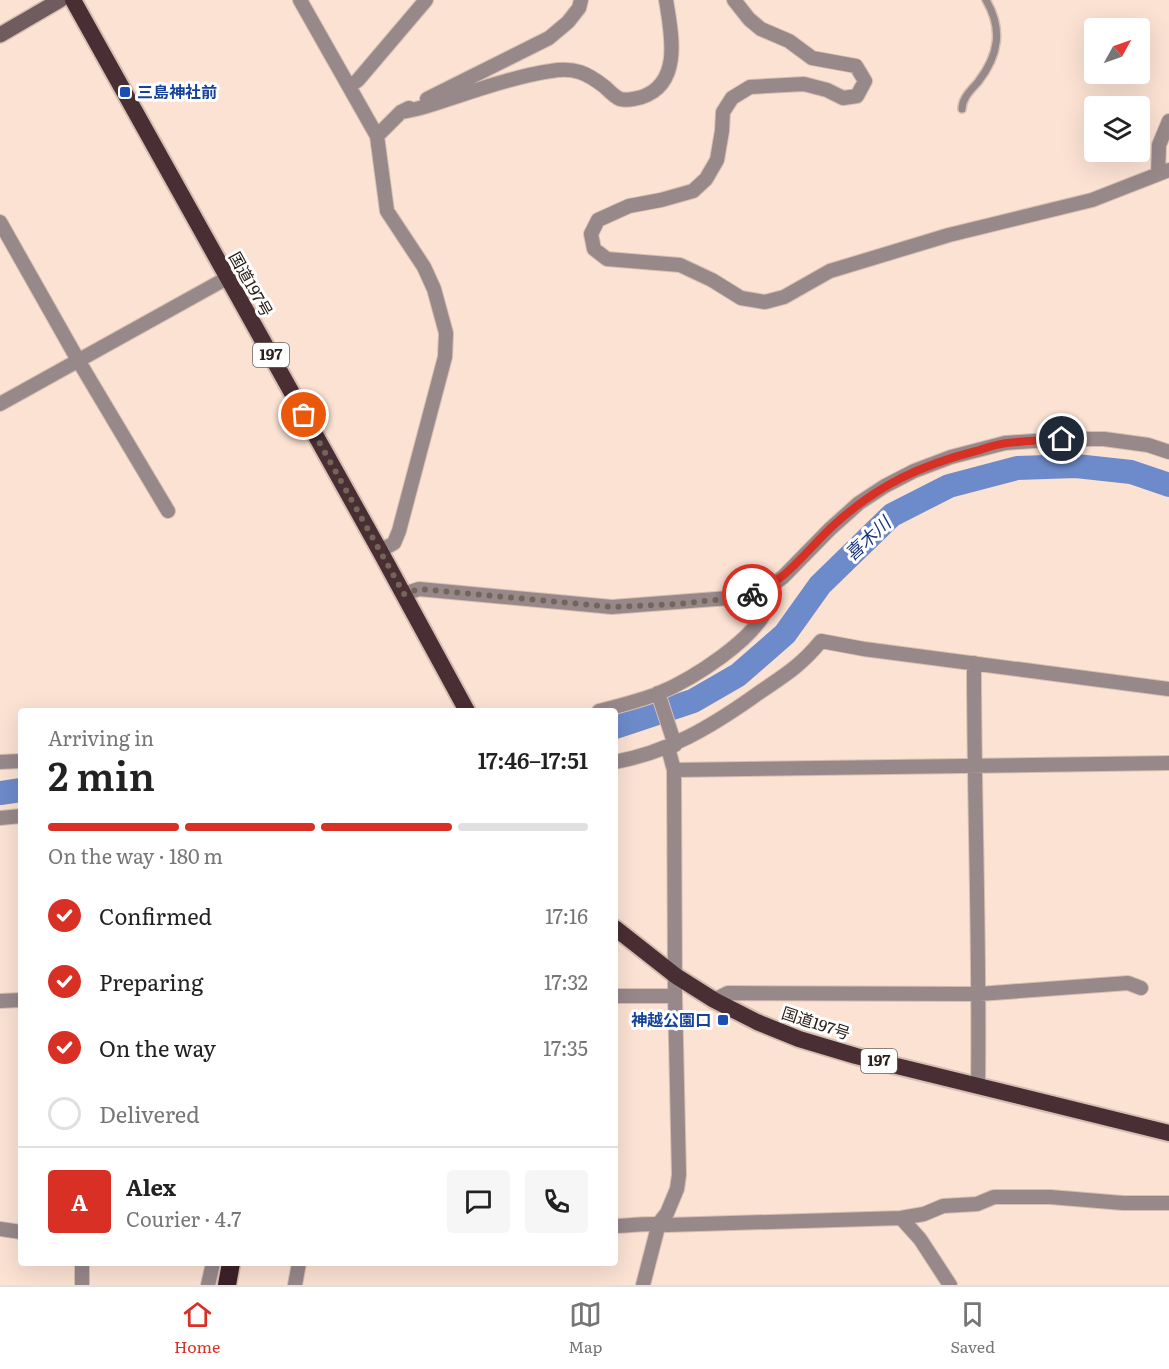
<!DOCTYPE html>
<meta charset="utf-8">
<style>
:root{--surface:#fff;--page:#f6f6f6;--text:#222;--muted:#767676;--line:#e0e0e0;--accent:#d93025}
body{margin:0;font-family:Literata,"Noto Sans JP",serif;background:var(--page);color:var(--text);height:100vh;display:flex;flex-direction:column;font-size:22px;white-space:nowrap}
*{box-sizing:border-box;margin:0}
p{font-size:20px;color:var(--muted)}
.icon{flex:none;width:33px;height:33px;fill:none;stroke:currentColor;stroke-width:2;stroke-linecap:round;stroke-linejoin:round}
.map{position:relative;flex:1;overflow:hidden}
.panel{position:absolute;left:18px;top:708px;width:600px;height:558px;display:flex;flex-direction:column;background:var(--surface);border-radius:6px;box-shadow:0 6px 24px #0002}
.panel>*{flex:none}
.needle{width:39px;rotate:50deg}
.controls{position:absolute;left:1084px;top:18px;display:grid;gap:12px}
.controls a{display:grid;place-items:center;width:66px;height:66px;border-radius:6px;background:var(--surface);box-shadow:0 6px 24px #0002;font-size:30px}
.pin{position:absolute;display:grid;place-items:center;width:51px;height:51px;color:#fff;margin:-26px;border:3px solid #fff;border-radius:50%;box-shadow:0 2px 6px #0007}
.courier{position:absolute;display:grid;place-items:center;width:60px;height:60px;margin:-30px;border:4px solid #d93025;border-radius:50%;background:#fff;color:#222;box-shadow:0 2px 8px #0007}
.head em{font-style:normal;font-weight:600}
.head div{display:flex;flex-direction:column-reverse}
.head{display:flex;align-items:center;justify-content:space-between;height:102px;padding:0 30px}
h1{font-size:39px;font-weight:600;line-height:45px}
.bar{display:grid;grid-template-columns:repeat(4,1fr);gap:9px 6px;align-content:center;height:72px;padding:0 30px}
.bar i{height:8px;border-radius:4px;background:var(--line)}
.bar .on{background:var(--accent)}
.bar p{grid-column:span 4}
.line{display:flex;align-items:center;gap:15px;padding:0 30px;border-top:2px solid var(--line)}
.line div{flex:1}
.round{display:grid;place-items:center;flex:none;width:63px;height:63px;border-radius:6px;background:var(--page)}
ol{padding:0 30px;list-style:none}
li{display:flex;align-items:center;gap:18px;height:66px}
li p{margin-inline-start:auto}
li .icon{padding:6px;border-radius:50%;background:var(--accent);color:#fff;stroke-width:4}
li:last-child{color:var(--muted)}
li i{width:33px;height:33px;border:3px solid var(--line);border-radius:50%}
.tabs{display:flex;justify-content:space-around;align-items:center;height:84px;border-top:2px solid var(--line);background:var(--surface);font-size:16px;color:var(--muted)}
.tabs a{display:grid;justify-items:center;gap:3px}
.tabs .on{color:var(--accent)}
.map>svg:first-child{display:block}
</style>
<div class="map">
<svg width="1169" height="1285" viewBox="0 0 1169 1285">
<rect width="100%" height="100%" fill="#fbe2d3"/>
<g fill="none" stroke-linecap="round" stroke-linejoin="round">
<path stroke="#6d8bca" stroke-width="24" d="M615,727L693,701L738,675L785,634L820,585L892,515L949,486L1017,468L1076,466L1131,472L1169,485
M0,793L21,790"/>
<g stroke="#d6bfb2" stroke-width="10">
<path id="service" d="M962,109C962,98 971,90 978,82C999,55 1003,29 986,0"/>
</g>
<g stroke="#d6bfb2" stroke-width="16">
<path id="minor" d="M300,0L377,136L387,211L424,267L434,289L446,333L445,357L399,531L394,543L380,551
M734,0L749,19L761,29L789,41L812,58L856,66L865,81L857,96L843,98L827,90L804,84L750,87L732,98L723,112L722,131L717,160L706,179L693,191L661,200L629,206L598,220L591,234L594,249L607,259L680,265L712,280L741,298L765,302L784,297L830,271L949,235L1092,200L1169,170
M350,86L358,80L426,0
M427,99L549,38L568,22L579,8L581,0
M401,112C424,109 444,100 467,93C494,84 523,75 551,71C575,67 587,73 605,87C609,91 615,97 620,99C627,101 635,99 642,97C683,83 671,32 666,0
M377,136L401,112L409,108
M1158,174L1159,145L1169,121
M0,222L78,360L168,511
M0,404L227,278
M404,594L419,589L612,607L742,597L768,588L783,577L830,529L859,503L885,486L914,471L951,457L1005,443L1062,439H1104L1148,445L1169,452
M974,663C974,804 980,945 978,1086
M658,693L675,745
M599,711C619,706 638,701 657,694C689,681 760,638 769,602C770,598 769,592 768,588
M0,762L21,761
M615,762C668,752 709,728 753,697C781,677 798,669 821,641L864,649L1169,689
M674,770L1169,763
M0,818L21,816
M615,996H675
M714,1000L728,993L979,994L1128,983L1141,988
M0,1001L21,1000
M901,1218L920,1239L950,1285
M615,1226C628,1226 657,1222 667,1225L901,1218L924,1214L943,1206L977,1204L994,1197H1050L1123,1203H1169
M0,1229L21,1232
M82,1285V1263
M208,1285L213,1263
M295,1285L299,1263
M643,1285L659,1223L667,1213L677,1189L679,1175L675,996L674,770L668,748"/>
</g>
<g stroke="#d6bfb2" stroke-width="18">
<path id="secondary" d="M0,35L60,0"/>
</g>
<g stroke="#d6bfb2" stroke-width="20">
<path id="trunk" d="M73,0L380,551L467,711
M615,928L676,976L714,1000L757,1022L799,1039L856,1056L1169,1133"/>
</g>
<g stroke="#d6bfb2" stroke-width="21">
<path id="motorway" d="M227,1285L231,1263"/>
</g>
<use href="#service" stroke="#97888a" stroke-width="7"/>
<use href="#minor" stroke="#97888a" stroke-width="14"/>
<use href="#secondary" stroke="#705b5f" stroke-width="15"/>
<use href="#trunk" stroke="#492e34" stroke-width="16"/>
<use href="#motorway" stroke="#3d2228" stroke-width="18"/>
</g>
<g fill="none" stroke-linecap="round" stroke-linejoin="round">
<path stroke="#74655b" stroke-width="6" stroke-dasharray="0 10.8" d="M304,415L404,594L419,589L612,607L678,604L742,597L752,594"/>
<path stroke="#d93025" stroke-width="8" d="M752,594C787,581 808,548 835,524C878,485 921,465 976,451C986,448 997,444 1007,443C1026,441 1044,440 1062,439"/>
</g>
<g fill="#1a4fb4" stroke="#fff" stroke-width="2">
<rect x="119" y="86" width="12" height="12" rx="3"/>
<rect x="717" y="1014" width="12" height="12" rx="3"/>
</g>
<g text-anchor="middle" stroke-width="6" stroke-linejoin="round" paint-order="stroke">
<g fill="#fff" stroke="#6b645f" stroke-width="1.5">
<rect x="253" y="343" width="36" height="24" rx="4.5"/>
<rect x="861" y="1049" width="36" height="24" rx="4.5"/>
</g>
<g font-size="15" font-weight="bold" fill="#2c211a">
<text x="271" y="360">197</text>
<text x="879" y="1066">197</text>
</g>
<g font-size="16" font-weight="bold" fill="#164399" stroke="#fff" text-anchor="start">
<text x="137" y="98">三島神社前</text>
<text x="711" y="1026" text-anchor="end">神越公園口</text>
</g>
<g font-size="16" fill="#2c211a" stroke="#fff">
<text transform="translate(251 284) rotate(61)" y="6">国道197号</text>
<text transform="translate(816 1023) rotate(18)" y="6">国道197号</text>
</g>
<g font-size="18" font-style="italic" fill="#15337c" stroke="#fff">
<text transform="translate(868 539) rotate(-43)" y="6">喜木川</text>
</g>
</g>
</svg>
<div class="controls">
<a><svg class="needle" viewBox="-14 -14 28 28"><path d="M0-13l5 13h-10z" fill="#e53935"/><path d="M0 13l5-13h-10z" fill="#767676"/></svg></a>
<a><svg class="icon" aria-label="layers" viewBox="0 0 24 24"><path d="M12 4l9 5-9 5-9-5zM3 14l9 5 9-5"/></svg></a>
</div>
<div class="pin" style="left:304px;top:415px;background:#ea580c"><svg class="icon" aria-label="bag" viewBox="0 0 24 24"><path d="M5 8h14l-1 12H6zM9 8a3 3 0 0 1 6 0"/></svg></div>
<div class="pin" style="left:1062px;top:439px;background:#1f2937"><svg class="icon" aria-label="home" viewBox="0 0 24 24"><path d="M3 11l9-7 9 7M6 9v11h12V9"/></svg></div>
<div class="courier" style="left:752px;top:594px"><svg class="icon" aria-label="bike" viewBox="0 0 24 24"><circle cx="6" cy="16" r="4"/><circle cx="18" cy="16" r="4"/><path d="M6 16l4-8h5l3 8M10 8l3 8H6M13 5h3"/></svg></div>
<section class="panel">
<div class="head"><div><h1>2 min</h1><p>Arriving in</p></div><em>17:46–17:51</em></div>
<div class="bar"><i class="on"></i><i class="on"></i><i class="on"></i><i></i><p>On the way · 180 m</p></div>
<ol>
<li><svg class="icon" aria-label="check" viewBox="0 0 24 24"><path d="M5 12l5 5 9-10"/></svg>Confirmed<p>17:16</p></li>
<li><svg class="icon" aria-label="check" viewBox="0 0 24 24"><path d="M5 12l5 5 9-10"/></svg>Preparing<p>17:32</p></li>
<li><svg class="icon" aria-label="check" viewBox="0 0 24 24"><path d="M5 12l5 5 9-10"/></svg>On the way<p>17:35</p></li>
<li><i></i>Delivered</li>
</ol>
<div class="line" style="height:108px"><b class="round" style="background:var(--accent);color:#fff">A</b><div><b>Alex</b><p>Courier · 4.7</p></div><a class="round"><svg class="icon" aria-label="chat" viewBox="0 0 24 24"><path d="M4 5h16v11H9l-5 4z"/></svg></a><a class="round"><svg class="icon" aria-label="phone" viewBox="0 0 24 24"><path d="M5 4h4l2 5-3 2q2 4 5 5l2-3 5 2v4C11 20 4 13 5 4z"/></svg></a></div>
</section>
</div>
<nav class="tabs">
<a class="on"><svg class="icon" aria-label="home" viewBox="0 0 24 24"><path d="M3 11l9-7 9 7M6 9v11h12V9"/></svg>Home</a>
<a><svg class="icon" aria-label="map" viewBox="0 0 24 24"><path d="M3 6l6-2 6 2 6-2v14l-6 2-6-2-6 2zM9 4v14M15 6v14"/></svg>Map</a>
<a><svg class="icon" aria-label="saved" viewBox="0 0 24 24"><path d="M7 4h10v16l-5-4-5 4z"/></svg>Saved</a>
</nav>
